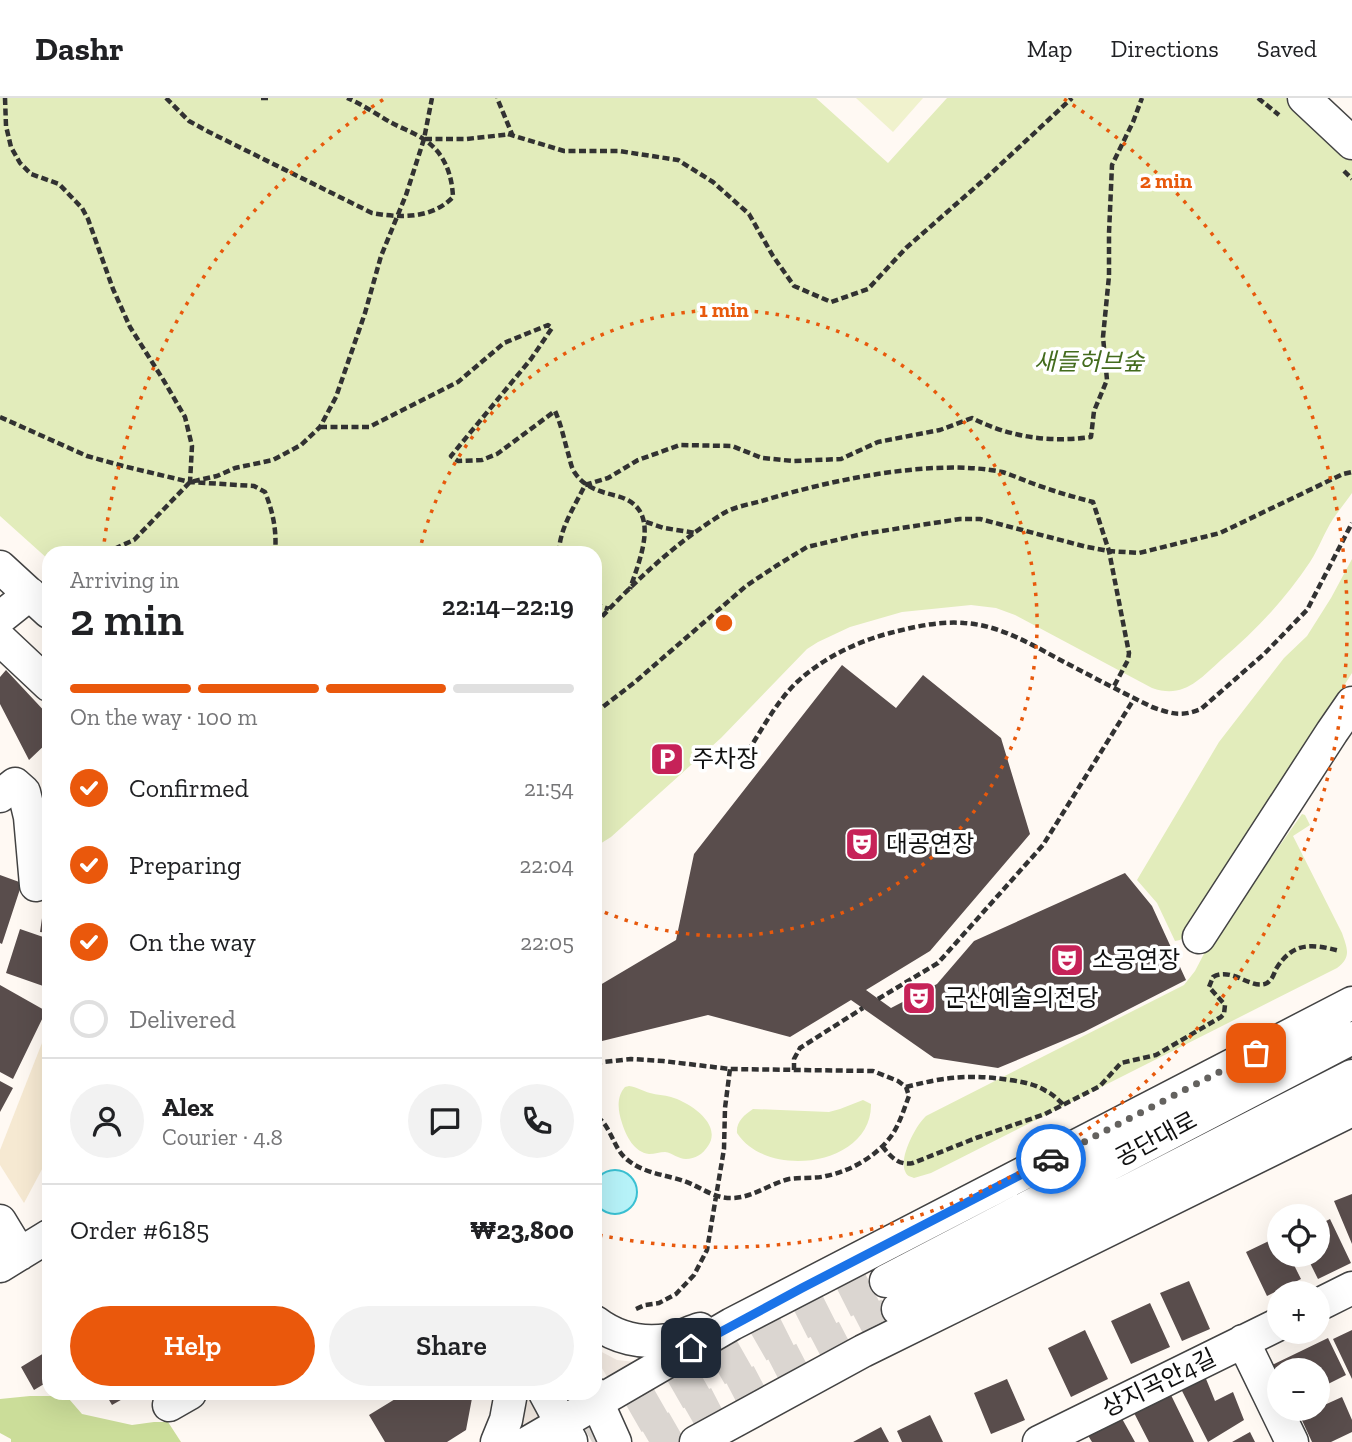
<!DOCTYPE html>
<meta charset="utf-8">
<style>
:root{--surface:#fff;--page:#f2f2f2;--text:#202124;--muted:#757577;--line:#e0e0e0;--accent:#ea580c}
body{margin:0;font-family:"Zilla Slab","Noto Sans KR",serif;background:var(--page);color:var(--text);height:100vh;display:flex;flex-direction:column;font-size:26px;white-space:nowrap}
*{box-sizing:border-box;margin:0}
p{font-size:23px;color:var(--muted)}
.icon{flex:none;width:38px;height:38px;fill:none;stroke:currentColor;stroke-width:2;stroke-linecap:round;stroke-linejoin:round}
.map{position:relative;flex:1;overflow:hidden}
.drawer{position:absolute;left:42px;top:448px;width:560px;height:854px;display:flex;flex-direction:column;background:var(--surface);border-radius:21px;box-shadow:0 7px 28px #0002}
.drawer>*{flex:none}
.tools{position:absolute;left:1267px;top:1106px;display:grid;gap:14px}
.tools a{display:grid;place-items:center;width:63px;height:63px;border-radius:50%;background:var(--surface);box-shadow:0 7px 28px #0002;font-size:35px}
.pin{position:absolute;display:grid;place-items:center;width:60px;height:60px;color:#fff;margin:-30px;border-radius:14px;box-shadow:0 4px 10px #0006}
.courier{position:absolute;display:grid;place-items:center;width:70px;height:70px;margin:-35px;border:5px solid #1a73e8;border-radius:50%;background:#fff;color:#222;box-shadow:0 2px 9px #0007}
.headline em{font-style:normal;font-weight:600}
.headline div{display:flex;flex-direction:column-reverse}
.headline{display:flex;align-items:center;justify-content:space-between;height:119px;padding:0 28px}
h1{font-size:46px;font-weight:600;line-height:52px}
.bar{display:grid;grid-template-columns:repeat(4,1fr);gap:10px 7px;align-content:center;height:84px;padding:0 28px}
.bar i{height:9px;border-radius:5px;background:var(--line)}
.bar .on{background:var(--accent)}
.bar p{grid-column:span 4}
.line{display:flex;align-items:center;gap:18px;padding:0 28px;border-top:2px solid var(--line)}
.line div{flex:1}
.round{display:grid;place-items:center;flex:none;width:74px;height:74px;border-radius:37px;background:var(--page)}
ol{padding:0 28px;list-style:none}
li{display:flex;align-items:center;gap:21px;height:77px}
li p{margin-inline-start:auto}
li .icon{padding:7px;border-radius:50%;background:var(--accent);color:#fff;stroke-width:4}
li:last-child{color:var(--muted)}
li i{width:38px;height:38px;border:4px solid var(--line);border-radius:50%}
.button{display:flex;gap:14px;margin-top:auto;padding:14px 28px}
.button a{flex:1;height:80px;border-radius:42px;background:var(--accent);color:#fff;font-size:28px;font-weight:600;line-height:80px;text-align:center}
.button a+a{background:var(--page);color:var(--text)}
header{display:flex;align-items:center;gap:42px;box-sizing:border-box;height:98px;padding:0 35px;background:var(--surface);border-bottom:2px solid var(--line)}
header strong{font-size:33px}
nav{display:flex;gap:38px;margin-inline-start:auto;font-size:24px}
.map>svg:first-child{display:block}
</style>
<header>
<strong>Dashr</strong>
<nav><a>Map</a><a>Directions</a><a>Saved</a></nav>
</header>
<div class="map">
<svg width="1352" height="1344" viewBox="0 0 1352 1344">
<rect width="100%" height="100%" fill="#fff9f3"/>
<path fill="#f6e9d2" d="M49,927V1058L24,1105L0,1067V1052Z"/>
<path fill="#e2ecbb" d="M0,0H816L888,65L947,0H1286L1352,62V395C1346,404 1339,412 1333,421C1324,435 1319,450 1310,464C1285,502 1255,533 1221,562C1199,582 1183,601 1152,590L1015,517L996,510L971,507L902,514L850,529L818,544L807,551L721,640L611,739L595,749V455H49V462L0,418Z
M1352,461V575L1186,837L1180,842L1175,843L1157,805L1137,782L1219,644L1284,560L1307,538L1331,500Z
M1302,716L1305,717L1310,727L1293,738L1342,835C1347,850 1352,859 1337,870L931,1075L914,1080C909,1078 907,1078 905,1073C899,1059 916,1027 926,1018L1184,887L1195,873L1206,852Z
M629,988C637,989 643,993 650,995C657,997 664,997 671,999C689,1004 723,1026 708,1048C703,1056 695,1061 686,1061C678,1061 673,1055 665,1054C660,1054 655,1056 649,1056C634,1054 626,1038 622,1025C618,1013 616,999 625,989Z
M863,1002L871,1006C872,1068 767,1082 737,1035C736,1024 744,1017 753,1011L829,1014L840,1011Z"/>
<path fill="#cbdd99" d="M30,1298H51L69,1301L82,1316L132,1327L154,1324H168L181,1344H11V1341L0,1335V1301Z"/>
<path fill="#f0f2cd" d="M856,0H923L893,34Z"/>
<path fill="#f1e8e0" d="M598,1252L617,1262L635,1264L609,1282L596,1260L595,1253Z
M523,1295H529L543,1319L517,1337Z"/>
<path fill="#b6f2f8" stroke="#3ac0d2" stroke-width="2" d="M593 1094a22 22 0 1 1 44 0a22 22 0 1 1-44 0Z"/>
<path fill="#594d4c" d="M842,567L896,610L923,577L1001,640L1030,736L930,853L866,892L891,910L937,886L974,843L1125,775L1152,808L1186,882L1084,934L998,970L934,960L851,902L790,939L708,917L598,944L595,936V890L676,842L694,756Z
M6,572L49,618V643L29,662L0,606V579Z
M0,777L22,785L2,846L0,845Z
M46,792L49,793V835L40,834Z
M20,831L49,841V881L46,889L6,875Z
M0,887L46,913L13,981L0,974Z
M0,983L13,990L0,1014Z
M1352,1096V1146L1334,1103Z
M1330,1121L1351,1165L1318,1181L1306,1157H1318V1127Z
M1279,1138V1157H1289L1301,1181L1267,1198L1246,1154Z
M1189,1183L1210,1231L1182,1243L1160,1195Z
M1150,1205L1170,1249L1131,1266L1111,1223Z
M1085,1232L1108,1281L1071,1299L1048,1250Z
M1352,1232V1281L1333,1241Z
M1328,1240L1346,1277L1318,1291V1272H1279V1287L1270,1268Z
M49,1252V1283L34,1292L21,1269Z
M1204,1276L1215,1303L1233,1294L1244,1322L1208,1344L1180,1289Z
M1007,1281L1025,1322L991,1336L974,1295Z
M105,1295H133L112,1307Z
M405,1295H473L466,1332L447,1344H385L369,1317Z
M1170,1295L1194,1344H1149L1132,1311Z
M1342,1299L1352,1322V1334L1331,1344H1312L1300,1318Z
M930,1317L943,1344H902L897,1333Z
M1120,1317L1135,1344H1092L1084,1331Z
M881,1329L889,1344H853Z
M1250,1334L1255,1344H1232Z"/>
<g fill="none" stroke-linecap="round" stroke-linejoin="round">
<path stroke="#dbd6d1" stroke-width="32" stroke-dasharray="32 16" stroke-linecap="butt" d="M592,1344L777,1238L886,1183
M649,1344L715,1306L898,1211"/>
<g stroke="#434343" stroke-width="35">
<path id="minor" d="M1304,0L1352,45
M0,469L49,514
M0,520L30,496
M0,541L49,587
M0,698L15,686L24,694L30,719L36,787
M1199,839L1332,634L1352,605
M0,1123L20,1156
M0,1168L49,1138
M886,1183L1352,940
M1318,1207L1352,1190
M898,1211L1352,978
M595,1224C616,1240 642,1246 668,1242C679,1240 690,1234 700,1231
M1243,1243L1292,1344
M545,1295L571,1343
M593,1295L615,1344
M169,1307L190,1295
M497,1344L506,1322L511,1295
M529,1344L732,1226L1352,905
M696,1344L863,1253L1352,1012
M1039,1344L1279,1226"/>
</g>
<path stroke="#323232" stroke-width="4.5" stroke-dasharray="7 3.5" stroke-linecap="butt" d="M5,0L6,28L11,49L20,65L31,76L59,86L82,110L88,121L113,191L130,229L164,283L185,319L192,348L190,384
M166,0L189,23L209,34L372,115C400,120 432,121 453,99C452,76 444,55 425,42C415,35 401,30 390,24C376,16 362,6 347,0
M261,0H270
M1258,0L1279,17
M508,36L564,53H619L678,62L713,84L749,116L773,158L794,188L831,204L868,191L906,150L987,79L1072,0
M425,41H466L512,36L497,0
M1344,73L1352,81
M0,319L87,358L123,368L190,384L254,388L265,394C273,414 277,433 275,455
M320,329H369L458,284L504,245L548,227L552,230L531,261L451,358L458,363L482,362L497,356L555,313C561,326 564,341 568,355C570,361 571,370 575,375C585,390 601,394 617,398C663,410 640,460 630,491
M646,424L664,430L696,435
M105,455L134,442L190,384L217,378L235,370L273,362L301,347L320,329L336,299L365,215L381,158L406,97L424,41L432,0
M559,455C559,431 575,408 585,387L608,380L638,362L680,347L732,348L762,360L793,363L841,361L878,344L940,332L972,320C1009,339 1050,345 1091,339L1094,313L1107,282L1103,239L1109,178V135L1112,67L1133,24L1142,0
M595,506L609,511
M595,526C633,485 676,444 724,415C736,408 752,406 765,402C831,382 934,360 1002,374C1013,377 1025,383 1037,387C1056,394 1074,399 1093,404L1109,453L1129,555L1128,562L1113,590
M595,615L635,584L746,488L776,468L807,449L862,436L960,421H980L1087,449L1109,453L1139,455L1220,435L1343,376L1352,374
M742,662C760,636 774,606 797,584C823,560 856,544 890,535C913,529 939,523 964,525C1001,527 1034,548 1066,565C1095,580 1123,595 1152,609C1172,616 1181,619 1201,611L1264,556L1307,512L1352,425
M878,901L938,865L1043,747L1134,601
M595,965L631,961L663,963L730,971L873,973L898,983L906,989L909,998C904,1011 900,1025 892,1037C877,1058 851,1073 826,1078C814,1081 801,1079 789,1081C769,1086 754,1099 733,1100C714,1101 701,1089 684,1083C666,1077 644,1075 629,1063C612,1051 613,1029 595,1017
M794,972V961L800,950L863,910
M906,989C944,979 970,976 1010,982C1023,984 1035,986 1046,993C1053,996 1058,1002 1064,1007
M882,1048C891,1059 899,1068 913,1065L976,1040L1045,1016L1100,988L1121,965L1156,957L1221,919L1224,916L1225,907L1209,889L1213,879C1232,868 1252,893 1267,885C1272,882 1274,876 1276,871C1293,843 1313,846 1340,853
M636,1211L645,1207L659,1205L676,1196L694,1177L707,1152L724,1051L725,1010L730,971"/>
<use href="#minor" stroke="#fff" stroke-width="32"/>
</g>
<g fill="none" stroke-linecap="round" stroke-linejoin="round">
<path stroke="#64625f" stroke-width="7" stroke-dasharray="0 12.6" d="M1051,1061L1256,955"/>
<path stroke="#1a73e8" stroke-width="9" d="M691,1250L802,1190L1051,1061"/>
</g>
<g fill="none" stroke="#e8590c" stroke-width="3.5" stroke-dasharray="3.5 7">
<path d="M419 455A313 313 0 1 1 597 811"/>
<path d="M103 454A625 625 0 0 1 384 1M1064 1A625 625 0 0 1 599 1137"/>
</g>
<defs>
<g id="parking-square" transform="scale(1.75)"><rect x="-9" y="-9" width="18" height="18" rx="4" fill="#c62258" stroke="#fff"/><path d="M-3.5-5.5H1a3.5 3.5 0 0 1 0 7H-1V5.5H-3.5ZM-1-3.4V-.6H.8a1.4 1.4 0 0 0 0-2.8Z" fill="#fff"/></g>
<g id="theatre-square" transform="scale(1.75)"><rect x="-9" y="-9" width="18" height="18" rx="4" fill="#c62258" stroke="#fff"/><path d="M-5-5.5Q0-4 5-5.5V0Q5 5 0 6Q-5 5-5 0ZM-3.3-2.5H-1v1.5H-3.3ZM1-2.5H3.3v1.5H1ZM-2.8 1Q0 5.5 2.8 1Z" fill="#fff"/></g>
</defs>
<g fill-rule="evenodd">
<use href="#parking-square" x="667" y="661"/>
<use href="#theatre-square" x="862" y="746"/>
<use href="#theatre-square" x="1067" y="862"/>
<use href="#theatre-square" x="919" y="900"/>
</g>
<g text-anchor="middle" stroke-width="7" stroke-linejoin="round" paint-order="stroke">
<g font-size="24" font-style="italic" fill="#436b1d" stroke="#fff">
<text x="1089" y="272">새들허브숲</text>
</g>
<g font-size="24" fill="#101010" stroke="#fff" text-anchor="start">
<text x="692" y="669">주차장</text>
<text x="886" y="754">대공연장</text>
<text x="1092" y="870">소공연장</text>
<text x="944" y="908">군산예술의전당</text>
</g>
<g font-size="24" fill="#101010" stroke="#fff">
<text transform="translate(1156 1041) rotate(-28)" y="8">공단대로</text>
<text transform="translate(1159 1285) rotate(-26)" y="8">상지곡안4길</text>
</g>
</g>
<circle cx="724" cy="525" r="10" fill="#e8590c" stroke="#fff" stroke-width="3.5"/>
<g font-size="21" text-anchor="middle" font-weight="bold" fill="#e8590c" stroke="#fff" stroke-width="7" stroke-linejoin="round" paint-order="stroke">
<text x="1166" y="90">2 min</text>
<text x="724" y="219">1 min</text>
</g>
</svg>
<div class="tools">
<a><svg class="icon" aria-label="locate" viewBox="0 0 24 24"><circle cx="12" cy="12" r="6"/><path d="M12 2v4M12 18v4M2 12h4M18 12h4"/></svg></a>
<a>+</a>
<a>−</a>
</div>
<div class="pin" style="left:1256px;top:955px;background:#ea580c"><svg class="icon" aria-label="bag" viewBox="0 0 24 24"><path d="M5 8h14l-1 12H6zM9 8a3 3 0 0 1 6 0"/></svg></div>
<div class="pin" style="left:691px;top:1250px;background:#1f2937"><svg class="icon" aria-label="home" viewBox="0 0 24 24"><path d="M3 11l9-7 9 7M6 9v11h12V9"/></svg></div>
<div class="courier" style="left:1051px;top:1061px"><svg class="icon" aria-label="car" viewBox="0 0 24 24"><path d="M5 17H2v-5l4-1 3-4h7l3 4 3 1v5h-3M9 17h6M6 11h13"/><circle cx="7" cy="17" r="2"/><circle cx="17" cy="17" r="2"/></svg></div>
<section class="drawer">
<div class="headline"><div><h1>2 min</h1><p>Arriving in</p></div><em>22:14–22:19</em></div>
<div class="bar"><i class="on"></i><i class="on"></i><i class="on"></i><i></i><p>On the way · 100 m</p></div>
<ol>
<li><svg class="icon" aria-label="check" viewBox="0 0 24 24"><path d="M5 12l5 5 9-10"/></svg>Confirmed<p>21:54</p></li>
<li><svg class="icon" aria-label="check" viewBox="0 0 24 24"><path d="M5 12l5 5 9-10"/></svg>Preparing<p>22:04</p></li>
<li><svg class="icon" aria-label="check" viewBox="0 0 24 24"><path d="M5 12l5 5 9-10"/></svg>On the way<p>22:05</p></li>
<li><i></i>Delivered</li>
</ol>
<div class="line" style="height:126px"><a class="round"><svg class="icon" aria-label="person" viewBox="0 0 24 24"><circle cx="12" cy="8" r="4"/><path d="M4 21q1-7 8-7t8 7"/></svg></a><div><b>Alex</b><p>Courier · 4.8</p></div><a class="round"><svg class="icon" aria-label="chat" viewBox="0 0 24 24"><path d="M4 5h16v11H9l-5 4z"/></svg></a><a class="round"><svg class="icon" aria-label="phone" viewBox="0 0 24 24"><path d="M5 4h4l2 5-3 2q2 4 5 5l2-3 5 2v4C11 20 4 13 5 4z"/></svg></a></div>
<div class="line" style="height:91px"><div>Order #6185</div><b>₩23,800</b></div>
<div class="button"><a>Help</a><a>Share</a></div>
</section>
</div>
